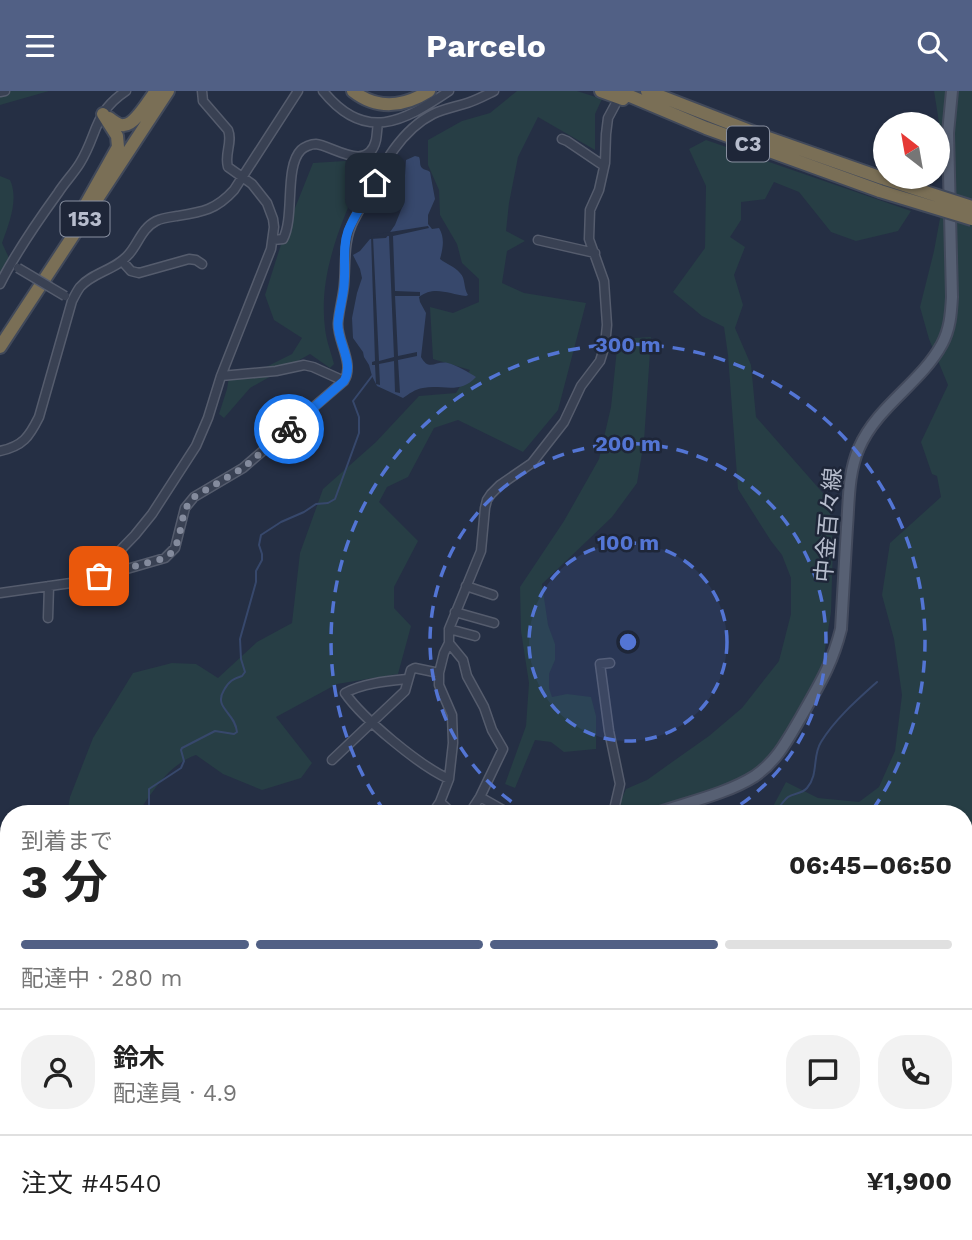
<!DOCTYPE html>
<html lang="ja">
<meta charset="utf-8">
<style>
:root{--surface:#fff;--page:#f2f2f2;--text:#222;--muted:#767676;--line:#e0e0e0;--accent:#516085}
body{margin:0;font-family:"Work Sans","Noto Sans JP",sans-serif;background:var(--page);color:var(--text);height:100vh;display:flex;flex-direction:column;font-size:26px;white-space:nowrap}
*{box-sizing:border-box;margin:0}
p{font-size:23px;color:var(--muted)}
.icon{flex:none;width:38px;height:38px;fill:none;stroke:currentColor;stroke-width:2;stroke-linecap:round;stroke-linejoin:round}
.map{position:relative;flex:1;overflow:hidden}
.sheet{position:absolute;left:0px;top:714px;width:973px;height:436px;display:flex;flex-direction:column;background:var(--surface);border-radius:28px 28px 0 0;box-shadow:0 2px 5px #0004}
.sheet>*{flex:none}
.needle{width:46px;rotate:329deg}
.controls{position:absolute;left:873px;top:21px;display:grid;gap:14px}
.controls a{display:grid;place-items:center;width:77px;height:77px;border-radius:50%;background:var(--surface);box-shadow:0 2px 5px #0004;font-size:35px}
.pin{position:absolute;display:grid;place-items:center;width:60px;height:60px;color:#fff;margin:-30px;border-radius:14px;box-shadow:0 4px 10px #0006}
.courier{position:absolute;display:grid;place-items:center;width:70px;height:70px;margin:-35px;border:5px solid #1a73e8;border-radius:50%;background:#fff;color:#222;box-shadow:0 2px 9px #0007}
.summary em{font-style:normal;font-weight:700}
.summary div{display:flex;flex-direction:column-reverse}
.summary{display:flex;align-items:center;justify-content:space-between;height:119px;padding:0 21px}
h1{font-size:46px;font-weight:700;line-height:52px}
.bar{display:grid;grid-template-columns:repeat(4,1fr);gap:10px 7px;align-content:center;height:84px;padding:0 21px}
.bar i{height:9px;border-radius:5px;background:var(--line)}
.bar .active{background:var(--accent)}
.bar p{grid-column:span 4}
.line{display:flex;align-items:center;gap:18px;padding:0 21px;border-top:2px solid var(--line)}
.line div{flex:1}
.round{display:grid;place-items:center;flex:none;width:74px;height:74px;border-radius:28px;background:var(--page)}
header{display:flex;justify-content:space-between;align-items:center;height:91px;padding:0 21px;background:var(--accent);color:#fff;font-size:32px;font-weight:700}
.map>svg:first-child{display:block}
</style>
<header><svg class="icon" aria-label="menu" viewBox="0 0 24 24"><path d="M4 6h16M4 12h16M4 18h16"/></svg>Parcelo<svg class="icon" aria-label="search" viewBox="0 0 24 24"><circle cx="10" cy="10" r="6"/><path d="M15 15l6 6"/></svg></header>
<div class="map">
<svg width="972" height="1149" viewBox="0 0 972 1149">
<rect width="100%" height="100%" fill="#252f44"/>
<path fill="#273e45" d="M0,0H49L0,14Z
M517,0H577L602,8L595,23V59L538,26L518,66L509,112L506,140L525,150L507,160L502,192L524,202L586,212L558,319L523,361L458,329L434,337L408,386L387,396L379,411L418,450L394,496V517L411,535L398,583L337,593L276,626L312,672L301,687L262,699L223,683L196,664C168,674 154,699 137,723H67L70,706L93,647L133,582L172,572L196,573L218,587L257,551L292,532L300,462L323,398L376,351L419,305L456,302L470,279L433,268L430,216L453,222L479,211V188L462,172L457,153L440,124L439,99L428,74V49L462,30L490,22Z
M934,0H972V736L964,745V723H769L786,691L818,707L859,711L879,696L895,660L902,604L894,548L882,504L890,452L941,406L937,385L932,383L921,351L948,294L929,248L920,216L934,160L941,122L945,69Z
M706,49L911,120L898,140L856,150L831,141L799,101L774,91L765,108L741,111V129L730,146L745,156L734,184L743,214L735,237L751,274L756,326L829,409L833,454L831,521L821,583L774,660L752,680L735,691L633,723H618V716L626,698L647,689L675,669L709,645L742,617L779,570L791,523V487L782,464L771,450L738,398L728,264L724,236L702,225L673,201L705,157L706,95L689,58Z
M345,70L363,82C342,130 318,182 325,237C326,249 331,261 334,273L330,277L310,263L250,297L224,327L219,323L227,298L230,280H258L292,263L302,247L274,229L265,204L283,147L313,72Z
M0,85L10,89C19,108 9,133 2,152L9,167L0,184Z
M651,246L644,350L637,392L612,426L542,493L548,534L555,553V569L549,583V597L552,606L567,603L591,606L596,625V658L564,661L551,651L535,649L515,697L505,693L526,635L529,592L521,540L520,496L564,430L599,368L611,316L618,248Z
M0,780L9,784V996L7,1000L0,991Z
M36,1141H90L101,1149H31Z
M158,1141H214L217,1142L211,1149H172Z
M406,1141H476L473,1149H407Z"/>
<path fill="#37486c" d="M415,65L419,66C421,70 419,74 422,77C424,79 428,79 430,81L435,108L428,124V133L432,138L439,137C445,147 443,157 440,168C446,173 454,175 460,182C466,188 463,196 468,204L466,205C449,203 434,194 419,206L420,211L426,222L421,266C429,281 436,269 448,272C456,274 470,282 476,286C460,304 442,293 423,297C415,298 409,303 403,307L377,295L372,285L369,274L364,266L363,261L353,247L352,227L357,202L362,187L360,178L353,164L360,160L370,148L386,147L395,134L403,114L406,69Z"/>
<path fill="#252f44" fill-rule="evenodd" d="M428,135L429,137L393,145L395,200L420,201V205H395L398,265L417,261V265L398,269L400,302L395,301L394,270L379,273L380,294L376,293L375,274H372V271L375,270L371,144ZM389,145L394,266L379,270L373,146Z"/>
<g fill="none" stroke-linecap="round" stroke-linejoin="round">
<path stroke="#37486c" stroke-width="2" d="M136,723L149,717V698L181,677L184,670L181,659L182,657L215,640L234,643L237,641C235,621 213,617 224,599C229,590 233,588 242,585L245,581L241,568L240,548L256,491V480L262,469V463L259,454L261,444L281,431L304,421L316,413L328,412L335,408L359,342V326L353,310L372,285
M774,723C778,718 783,710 788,706C794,702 802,703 807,697C819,683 812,665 821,651C835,628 857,609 877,591
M0,1094L9,1062
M400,1141L402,1149"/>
<g stroke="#555c6d" stroke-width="11">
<path id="minor" d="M323,0C365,52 403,31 449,0
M0,1L5,0
M562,48L567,50L604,75
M273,149L283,148C295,126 284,76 301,59C304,56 311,53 316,53C331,54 368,83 376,49C377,44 377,38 378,32
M538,149L595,162
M122,170L131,180L139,182L189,168L196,169L202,173
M0,193C16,161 37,131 58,102C65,91 74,82 80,72C98,43 93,22 126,0
M221,285L276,280L304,274L313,276L344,290
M0,360C23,355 29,346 39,326L72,210C74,206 77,200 80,196C93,181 116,179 129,163C138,153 142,137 156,130C162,127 170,126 177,125C202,121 216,119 234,99L298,0
M99,486L104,476L135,444L152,423L196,355L208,327L221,285L271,158L274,136L273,128L267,112L252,93L228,76C224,63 233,51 228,39L203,10L202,0
M466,495L493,504
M0,502L85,490L165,467L175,457L185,417L194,406L243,377L344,290C355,273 337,250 338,232C339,219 343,206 344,194C346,171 343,150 354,129C375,92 393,43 433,23C443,18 454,16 464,13C475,10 484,5 494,0
M455,521L494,532
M48,527L49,495
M449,538L475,545
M449,552L463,569L467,585L484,616L492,639L503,658L480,706L469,723
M610,572L600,573L609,640L620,693L613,723
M408,588C388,590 363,592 345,602C363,628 420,675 449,688
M332,669L405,600L411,579L415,577L439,582
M480,706L503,719
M440,711L453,723
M432,723L440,711L449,688L453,652L452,624L439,594V582L444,562L449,552V538L481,460L485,417L487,409L491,403L500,394L532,372L564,331L581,295L600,270L605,254L607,234L604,190L589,148L590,119L599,99L605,72L606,43L608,27L615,14
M964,861L972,856
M964,918L972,912
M0,1005L9,1015
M0,1015L9,1025
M0,1027L9,1036
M0,1039L9,1048
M103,1141L114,1149
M117,1141L127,1149
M130,1141L141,1149
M144,1141L155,1149
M874,1141L875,1149
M223,1149L229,1141
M480,1149L483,1141
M553,1149L558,1141
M759,1149L761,1141"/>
</g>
<g stroke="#434a5c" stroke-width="14">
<path id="major" d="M654,723C685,712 727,703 755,685C777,670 788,648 801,626C819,594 832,574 841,538C843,504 845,470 847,436C849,410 848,382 859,357C877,315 921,292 942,253C950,238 951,223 952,206L948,42L952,0
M5,1149L10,1141"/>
</g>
<g stroke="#41495a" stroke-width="16">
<path id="highway" d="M353,0C377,19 404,16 429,0
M601,0L623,8
M618,0L706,37L880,100
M647,0L768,47L885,88
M109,27C113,30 119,35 124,34C135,34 149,9 156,0
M86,113L118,56L117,45L103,23
M0,256L168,0"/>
</g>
<use href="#minor" stroke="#394153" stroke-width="8"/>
<use href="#major" stroke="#576073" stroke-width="10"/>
<use href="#highway" stroke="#7a6f56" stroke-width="12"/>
<g stroke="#555c6d" stroke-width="11" stroke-linecap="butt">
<path id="minor-bridge" d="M18,177L65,205"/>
</g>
<g stroke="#41495a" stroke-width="16" stroke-linecap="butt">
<path id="highway-bridge" d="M885,88L972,116
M880,100L972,128"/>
</g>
<use href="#minor-bridge" stroke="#394153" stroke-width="8"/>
<use href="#highway-bridge" stroke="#7a6f56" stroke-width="12"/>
</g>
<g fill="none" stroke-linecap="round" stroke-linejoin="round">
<path stroke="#848b9d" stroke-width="7" stroke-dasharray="0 12.6" d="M99,485L165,467C186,454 176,422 194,406L243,377L289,338"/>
<path stroke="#1a73e8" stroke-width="9" d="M289,338L344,290C355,272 337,251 338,232C339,219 343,207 344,194C346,176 342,157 348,140C355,123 366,107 375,92"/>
</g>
<circle cx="628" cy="551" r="99" fill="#5375d4" fill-opacity=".12"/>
<g fill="none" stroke="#5375d4" stroke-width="3.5" stroke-dasharray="12 9">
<circle cx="628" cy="551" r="99"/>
<path d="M529 722A198 198 0 1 1 727 722"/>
<path d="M385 721A297 297 0 1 1 871 721"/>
</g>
<g text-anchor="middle" stroke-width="5" stroke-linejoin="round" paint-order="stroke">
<g fill="#1e2638" stroke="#8990a0" stroke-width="2">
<rect x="727" y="35.5" width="42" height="35" rx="5"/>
<rect x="60.5" y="110.5" width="49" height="35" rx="5"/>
</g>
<g font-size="21" font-weight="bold" fill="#b7bdcd">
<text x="748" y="60">C3</text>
<text x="85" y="135">153</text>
</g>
<g font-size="23" fill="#b7bdcd" stroke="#1e2638">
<text transform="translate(828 434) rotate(-85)" y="8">中金百々線</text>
</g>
</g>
<circle cx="628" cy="551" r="10" fill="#5375d4" stroke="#1e2638" stroke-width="3.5"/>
<g font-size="21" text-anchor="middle" font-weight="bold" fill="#5375d4" stroke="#1e2638" stroke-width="5" stroke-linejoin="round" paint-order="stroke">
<text x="628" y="261">300 m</text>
<text x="628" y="360">200 m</text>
<text x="628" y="459">100 m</text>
</g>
</svg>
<div class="controls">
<a><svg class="needle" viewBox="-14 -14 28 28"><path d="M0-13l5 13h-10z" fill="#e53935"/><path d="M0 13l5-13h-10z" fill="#767676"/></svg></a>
</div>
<div class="pin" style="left:99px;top:485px;background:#ea580c"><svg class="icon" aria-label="bag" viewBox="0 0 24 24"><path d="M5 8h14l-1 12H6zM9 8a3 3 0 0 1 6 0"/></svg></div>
<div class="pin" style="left:375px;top:92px;background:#1f2937"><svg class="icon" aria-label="home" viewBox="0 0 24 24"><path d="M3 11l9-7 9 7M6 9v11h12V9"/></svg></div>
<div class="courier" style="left:289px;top:338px"><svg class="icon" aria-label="bike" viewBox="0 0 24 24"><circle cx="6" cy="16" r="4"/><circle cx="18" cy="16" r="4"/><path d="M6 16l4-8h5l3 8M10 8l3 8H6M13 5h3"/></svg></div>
<section class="sheet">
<div class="summary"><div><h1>3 分</h1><p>到着まで</p></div><em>06:45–06:50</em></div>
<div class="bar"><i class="active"></i><i class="active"></i><i class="active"></i><i></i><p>配達中 · 280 m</p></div>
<div class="line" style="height:126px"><a class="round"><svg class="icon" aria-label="person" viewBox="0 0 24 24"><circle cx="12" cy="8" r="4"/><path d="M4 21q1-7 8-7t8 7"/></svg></a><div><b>鈴木</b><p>配達員 · 4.9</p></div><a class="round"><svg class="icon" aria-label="chat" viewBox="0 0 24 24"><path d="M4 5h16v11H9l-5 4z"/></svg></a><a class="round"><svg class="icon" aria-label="phone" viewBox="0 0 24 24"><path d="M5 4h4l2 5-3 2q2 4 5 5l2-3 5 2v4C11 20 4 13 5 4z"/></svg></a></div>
<div class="line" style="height:91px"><div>注文 #4540</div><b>¥1,900</b></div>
</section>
</div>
